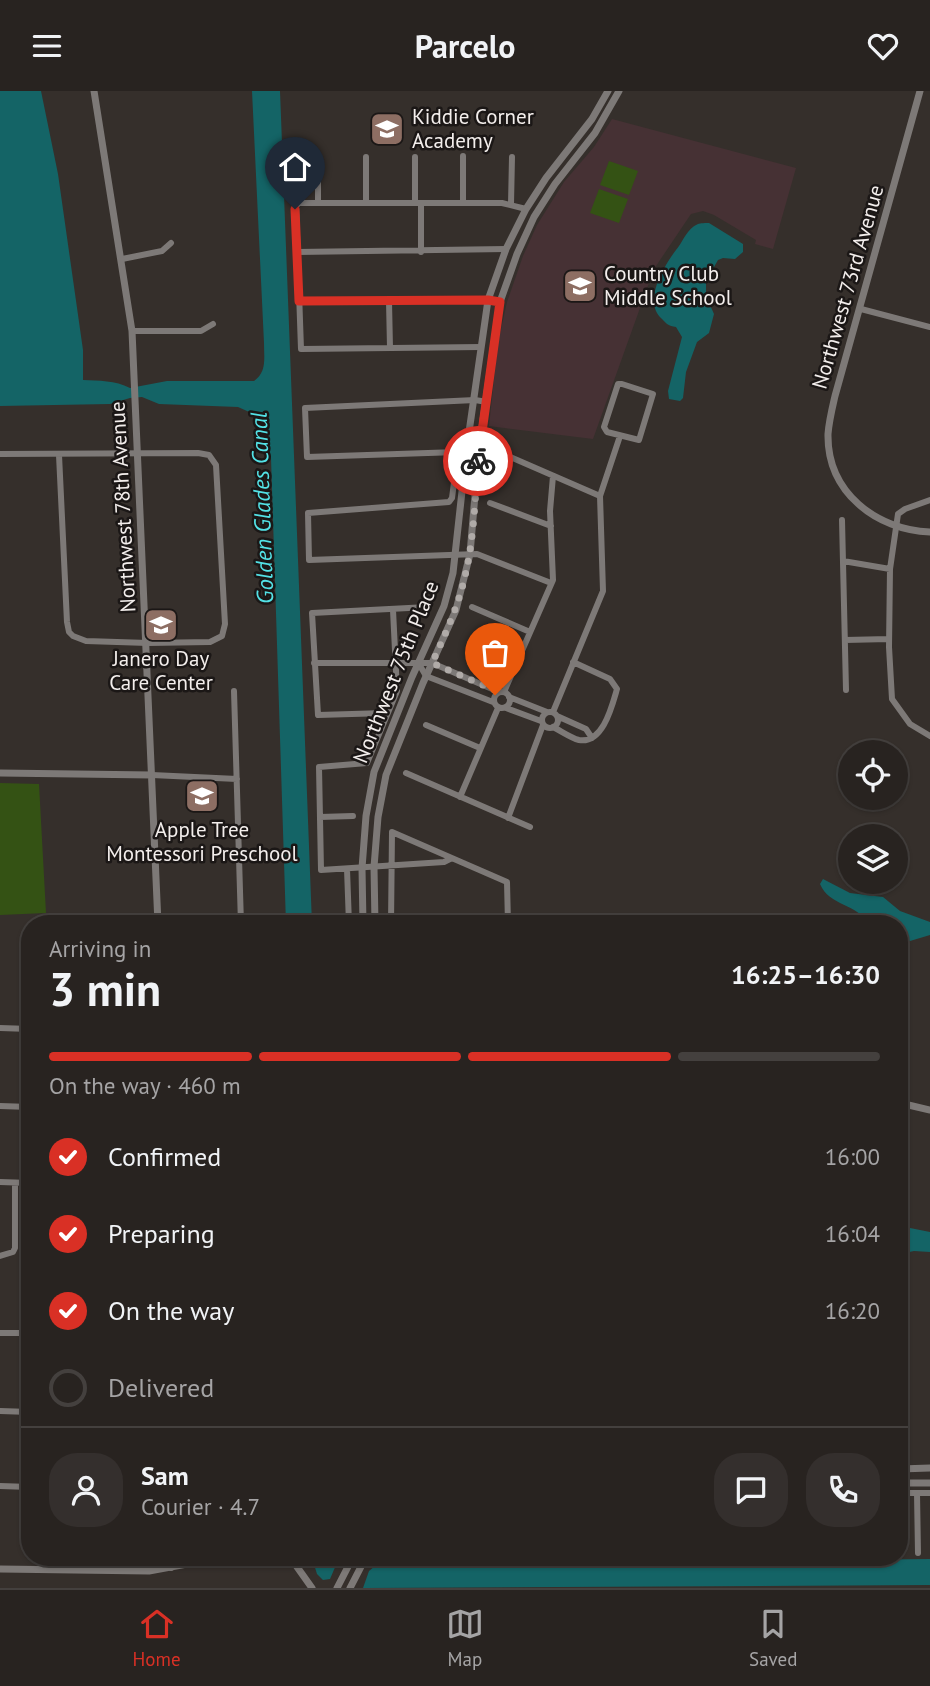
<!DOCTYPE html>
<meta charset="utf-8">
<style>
:root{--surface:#282320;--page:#342f2d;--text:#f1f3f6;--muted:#a5a4a5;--line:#44403e;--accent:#d93025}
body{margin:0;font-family:"PT Sans",sans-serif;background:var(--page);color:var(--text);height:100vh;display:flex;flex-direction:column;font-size:26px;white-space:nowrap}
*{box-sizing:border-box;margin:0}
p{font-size:23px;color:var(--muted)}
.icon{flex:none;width:38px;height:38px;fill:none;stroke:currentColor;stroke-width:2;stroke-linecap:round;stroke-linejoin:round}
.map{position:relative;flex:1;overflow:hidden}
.side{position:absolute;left:21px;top:824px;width:887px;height:651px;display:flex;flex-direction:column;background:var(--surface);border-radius:28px;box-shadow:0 2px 5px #0004,0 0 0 2px var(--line)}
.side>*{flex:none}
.buttons{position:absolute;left:838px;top:649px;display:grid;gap:14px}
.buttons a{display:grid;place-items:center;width:70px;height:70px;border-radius:50%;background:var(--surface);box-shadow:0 2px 5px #0004,0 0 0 2px var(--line);font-size:35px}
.pin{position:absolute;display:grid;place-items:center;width:60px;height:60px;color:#fff;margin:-72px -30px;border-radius:50% 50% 50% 0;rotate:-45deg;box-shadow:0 0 7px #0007}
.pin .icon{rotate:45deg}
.courier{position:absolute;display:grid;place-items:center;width:70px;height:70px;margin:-35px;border:5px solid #d93025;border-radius:50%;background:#fff;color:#222;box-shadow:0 2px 9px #0007}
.overview em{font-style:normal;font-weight:600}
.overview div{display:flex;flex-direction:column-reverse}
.overview{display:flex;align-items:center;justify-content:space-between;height:119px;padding:0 28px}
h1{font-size:46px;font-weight:600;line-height:52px}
.bar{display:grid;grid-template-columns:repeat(4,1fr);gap:10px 7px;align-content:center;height:84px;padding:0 28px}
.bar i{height:9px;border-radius:5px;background:var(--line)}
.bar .on{background:var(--accent)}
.bar p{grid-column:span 4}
.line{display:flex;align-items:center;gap:18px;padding:0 28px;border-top:2px solid var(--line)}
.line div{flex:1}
.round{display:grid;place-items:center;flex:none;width:74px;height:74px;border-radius:28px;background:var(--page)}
ol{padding:0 28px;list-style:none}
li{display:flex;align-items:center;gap:21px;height:77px}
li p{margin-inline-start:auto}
li .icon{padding:7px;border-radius:50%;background:var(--accent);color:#fff;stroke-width:4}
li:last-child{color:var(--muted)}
li i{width:38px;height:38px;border:4px solid var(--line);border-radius:50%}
header{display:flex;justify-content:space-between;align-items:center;height:91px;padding:0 28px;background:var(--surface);font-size:32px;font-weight:600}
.menu{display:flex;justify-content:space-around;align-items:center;height:98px;border-top:2px solid var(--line);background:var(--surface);font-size:19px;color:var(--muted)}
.menu a{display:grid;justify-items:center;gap:4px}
.menu .on{color:var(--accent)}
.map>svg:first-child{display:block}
</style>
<header><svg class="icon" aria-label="menu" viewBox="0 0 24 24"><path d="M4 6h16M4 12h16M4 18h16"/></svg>Parcelo<svg class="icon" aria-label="heart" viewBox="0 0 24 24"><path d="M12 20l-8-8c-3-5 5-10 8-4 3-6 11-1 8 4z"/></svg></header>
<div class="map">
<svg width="930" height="1497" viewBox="0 0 930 1497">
<rect width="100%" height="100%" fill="#352f2b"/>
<path fill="#463134" d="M612,28L796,77L773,158L755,153L756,149L714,124L703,120L691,123L654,178L593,348L489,335L498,252L507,211L523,165L537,134L564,91L594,56Z"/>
<path fill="#345214" d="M609,70L638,80L629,104L600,94Z
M599,98L628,108L619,132L590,122Z
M0,692L39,693L46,822L0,824Z"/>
<path fill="#146466" d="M0,0H41L58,83L83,259V289C99,290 115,289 130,297L167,290H254C267,281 264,267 264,252L252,0H280L312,833H286L271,367L261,331L256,324L238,316L159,313L142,306L130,307L110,313L0,315Z
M709,132L743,153V161L735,168L723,167L718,169L706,190V205L714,223L709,242L697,251L686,281L683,307L680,310L669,308L668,300L682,246L676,236C668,235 667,233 662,228C642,211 664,175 676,159C683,151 687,137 698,133C700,132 706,132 709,132Z
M823,788L850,802L883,806L900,820L930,831V844L900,853V833H869C858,813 829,815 820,793Z
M900,1130L910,1137L930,1141V1161L914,1160L900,1163Z
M312,1467H339L330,1488L323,1489L317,1483Z
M930,1468V1494L363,1497L369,1480L375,1475Z"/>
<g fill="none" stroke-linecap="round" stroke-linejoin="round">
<path stroke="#7d7977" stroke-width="6" d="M463,65V112
M366,66V112
M415,66V112
M318,112V66
M421,112V161
M511,113L512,66
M297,161L506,158
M122,168L162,160L171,152
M299,210L488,209L500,211
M389,210L390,257
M861,218L930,236
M132,240H201L213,233
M481,256L301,258L296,115L299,112H502L526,118
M618,293H622L653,303L639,349L607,341L604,336Z
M487,311L475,309L305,317L307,366L458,361L452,407L449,411L308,422L309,469L477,463L551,492
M479,357L494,359L600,405
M0,363L198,362L209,364L216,374L225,533L222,545L210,551L148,552L86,550L73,545L69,541L67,531L59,364
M930,409L905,418L898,423L890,478L889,556L892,608L910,633L930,645
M490,412L551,435
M842,429L846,599
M843,470L890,478
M472,516L530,541
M393,519L397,600L367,672L319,676L321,779L444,771L450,768
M845,549L889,548
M314,572H432L499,601
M419,573L426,585L493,611
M234,600L241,833
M494 609a8 8 0 1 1 16 0a8 8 0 1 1-16 0Z
M504,601L553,489L550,420L553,385
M509,606L547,621
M506,617L541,630
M542 629a8 8 0 1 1 16 0a8 8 0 1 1-16 0Z
M553,621L603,500L600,405L620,345
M386,622L318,624L312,522L428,516
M557,625L586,638L592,647
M426,634L480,657
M553,636C561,640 571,647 579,649C603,653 612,615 617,598L610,588L573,571
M406,682L530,736
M152,684L237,688
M460,706L498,617
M320,726L353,725
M508,727L543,634
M347,778L349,833
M391,833L392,741L507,791L508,833
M0,937L30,938
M0,1015L30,1016
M0,1091L30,1092
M0,1165L13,1161L15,1157V1092
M0,1242H30
M0,1320L30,1321
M0,1395L30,1396
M900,1402H930
M917,1402L918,1462
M170,1466L171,1477"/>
<path stroke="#7d7977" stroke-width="7" d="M94,0L132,240L158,833
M920,0L835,305C832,318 829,330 828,343C827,401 876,439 930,441
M0,682L152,684
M363,833L362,777L366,725L374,681L412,586L444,515L453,482L467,355L488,209L506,158L526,118L546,87L592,28L608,0
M375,833L374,776L378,726L386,684L423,592L456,519L470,463L479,357L500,211L517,163L534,126L555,93L595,42L619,0
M900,1012L930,1019
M900,1378L930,1377
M900,1392H930
M290,1466L312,1497
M0,1478L149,1480L225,1466
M337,1497L353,1466
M350,1497L366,1466"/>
</g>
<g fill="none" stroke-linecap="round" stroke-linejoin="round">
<path stroke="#b0aba8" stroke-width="7" stroke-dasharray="0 12.6" d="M478,370C475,408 474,448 465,485C458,516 445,544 432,572L499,601L495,604"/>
<path stroke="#d93025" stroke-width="9" d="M295,118L299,210L488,209L500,211L478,370"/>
</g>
<defs>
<g id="school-square" transform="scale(1.75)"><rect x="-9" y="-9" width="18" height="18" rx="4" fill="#8d6e63" stroke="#1b1716"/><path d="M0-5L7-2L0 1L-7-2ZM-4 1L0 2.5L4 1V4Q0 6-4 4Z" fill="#fff"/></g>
</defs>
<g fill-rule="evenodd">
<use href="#school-square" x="387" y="38"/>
<use href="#school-square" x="580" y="195"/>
<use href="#school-square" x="161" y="534"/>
<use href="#school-square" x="202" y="705"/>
</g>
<g text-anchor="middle" stroke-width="5" stroke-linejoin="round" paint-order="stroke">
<g font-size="21" fill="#f3eeec" stroke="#1b1716" text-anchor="start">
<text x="412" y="33">Kiddie Corner<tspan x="412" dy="24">Academy</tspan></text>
<text x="604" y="190">Country Club<tspan x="604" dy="24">Middle School</tspan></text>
<text x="161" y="575" text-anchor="middle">Janero Day<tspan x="161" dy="24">Care Center</tspan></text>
<text x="202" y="746" text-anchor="middle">Apple Tree<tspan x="202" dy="24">Montessori Preschool</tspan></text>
</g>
<g font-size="21" fill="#f3eeec" stroke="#1b1716">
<text transform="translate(848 196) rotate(-74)" y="7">Northwest 73rd Avenue</text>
<text transform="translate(123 416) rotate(-93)" y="7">Northwest 78th Avenue</text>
<text transform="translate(396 581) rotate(-68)" y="7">Northwest 75th Place</text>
</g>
<g font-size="23" font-style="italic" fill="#53e2e6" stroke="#1b1716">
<text transform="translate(262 417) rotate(-92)" y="8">Golden Glades Canal</text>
</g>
</g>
</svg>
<div class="buttons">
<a><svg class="icon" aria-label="locate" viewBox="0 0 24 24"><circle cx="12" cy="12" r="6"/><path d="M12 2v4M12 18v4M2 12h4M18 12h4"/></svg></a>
<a><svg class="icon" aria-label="layers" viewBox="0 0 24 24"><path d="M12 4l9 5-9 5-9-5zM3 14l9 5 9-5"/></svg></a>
</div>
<div class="pin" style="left:495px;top:604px;background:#ea580c"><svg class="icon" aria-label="bag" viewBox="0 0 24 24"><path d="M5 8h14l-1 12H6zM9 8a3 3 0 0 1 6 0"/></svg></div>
<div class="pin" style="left:295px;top:118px;background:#1f2937"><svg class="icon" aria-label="home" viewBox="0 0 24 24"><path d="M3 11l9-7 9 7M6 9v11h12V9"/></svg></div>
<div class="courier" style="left:478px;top:370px"><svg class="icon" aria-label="bike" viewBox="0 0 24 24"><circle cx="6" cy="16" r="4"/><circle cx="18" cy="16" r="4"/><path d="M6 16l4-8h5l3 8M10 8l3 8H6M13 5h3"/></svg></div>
<section class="side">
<div class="overview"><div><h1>3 min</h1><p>Arriving in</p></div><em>16:25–16:30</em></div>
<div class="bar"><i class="on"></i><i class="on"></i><i class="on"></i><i></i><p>On the way · 460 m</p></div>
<ol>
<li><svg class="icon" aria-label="check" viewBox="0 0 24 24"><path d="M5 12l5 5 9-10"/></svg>Confirmed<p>16:00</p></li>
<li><svg class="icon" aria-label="check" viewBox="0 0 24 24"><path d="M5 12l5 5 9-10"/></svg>Preparing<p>16:04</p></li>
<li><svg class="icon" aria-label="check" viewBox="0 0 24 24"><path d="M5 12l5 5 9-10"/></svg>On the way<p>16:20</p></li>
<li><i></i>Delivered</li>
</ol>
<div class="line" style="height:126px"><a class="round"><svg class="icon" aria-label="person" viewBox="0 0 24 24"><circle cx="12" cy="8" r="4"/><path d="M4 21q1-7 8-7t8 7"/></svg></a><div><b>Sam</b><p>Courier · 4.7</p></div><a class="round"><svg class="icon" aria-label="chat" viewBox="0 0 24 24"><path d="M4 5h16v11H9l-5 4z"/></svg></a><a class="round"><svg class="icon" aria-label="phone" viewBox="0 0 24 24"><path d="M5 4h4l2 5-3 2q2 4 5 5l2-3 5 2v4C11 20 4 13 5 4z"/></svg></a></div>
</section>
</div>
<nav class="menu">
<a class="on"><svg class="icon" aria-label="home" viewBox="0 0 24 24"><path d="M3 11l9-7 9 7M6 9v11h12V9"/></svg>Home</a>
<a><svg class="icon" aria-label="map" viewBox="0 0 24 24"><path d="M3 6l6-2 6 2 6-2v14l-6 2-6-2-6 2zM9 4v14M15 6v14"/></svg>Map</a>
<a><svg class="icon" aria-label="saved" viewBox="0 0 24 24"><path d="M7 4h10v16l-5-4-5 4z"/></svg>Saved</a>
</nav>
